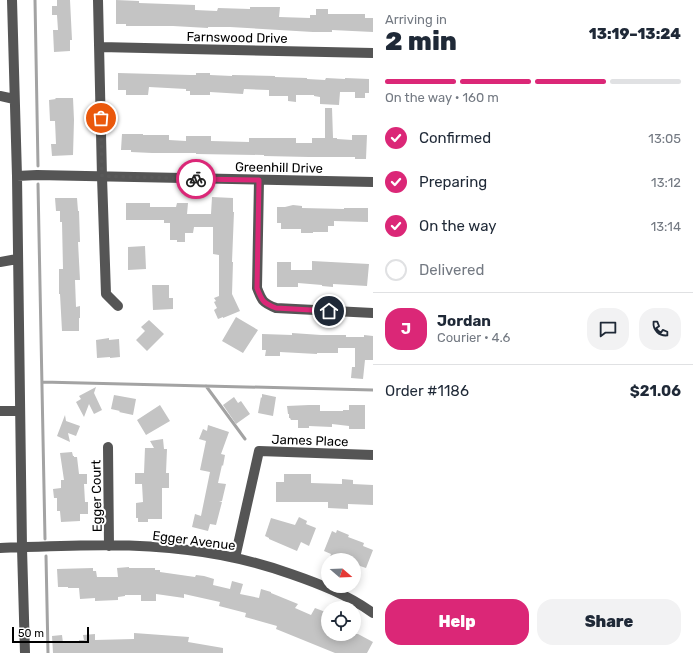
<!DOCTYPE html>
<meta charset="utf-8">
<style>
:root{--surface:#fff;--page:#f2f2f3;--text:#1f2937;--muted:#747a83;--line:#e0e1e3;--accent:#db2777}
body{margin:0;font-family:Rubik,sans-serif;background:var(--page);color:var(--text);height:100vh;display:flex;flex-direction:column;font-size:15px;white-space:nowrap}
*{box-sizing:border-box;margin:0}
p{font-size:13px;color:var(--muted)}
.icon{flex:none;width:22px;height:22px;fill:none;stroke:currentColor;stroke-width:2;stroke-linecap:round;stroke-linejoin:round}
.map{position:relative;flex:1;overflow:hidden}
.details{display:flex;flex-direction:column;background:var(--surface);width:320px}
.details>*{flex:none}
.needle{width:26px;rotate:109deg}
.fabs{position:absolute;left:321px;top:553px;display:grid;gap:8px}
.fabs a{display:grid;place-items:center;width:40px;height:40px;border-radius:50%;background:var(--surface);box-shadow:0 2px 10px #0003;font-size:20px}
.scale{position:absolute;left:12px;bottom:10px;width:77px;box-sizing:border-box;padding-left:4px;border:2px solid #000;border-top:0;font-size:11px;line-height:14px;white-space:nowrap;color:#000;-webkit-text-stroke:3px #fff;paint-order:stroke}
.pin{position:absolute;display:grid;place-items:center;width:34px;height:34px;color:#fff;margin:-17px;border:2px solid #fff;border-radius:50%;box-shadow:0 1px 4px #0007}
.courier{position:absolute;display:grid;place-items:center;width:40px;height:40px;margin:-20px;border:3px solid #db2777;border-radius:50%;background:#fff;color:#222;box-shadow:0 1px 5px #0007}
.headline em{font-style:normal;font-weight:800}
.headline div{display:flex;flex-direction:column-reverse}
.headline{display:flex;align-items:center;justify-content:space-between;height:68px;padding:0 12px}
h1{font-size:26px;font-weight:800;line-height:30px}
.bar{display:grid;grid-template-columns:repeat(4,1fr);gap:6px 4px;align-content:center;height:48px;padding:0 12px}
.bar i{height:5px;border-radius:3px;background:var(--line)}
.bar .on{background:var(--accent)}
.bar p{grid-column:span 4}
.line{display:flex;align-items:center;gap:10px;padding:0 12px;border-top:1px solid var(--line)}
.line div{flex:1}
.round{display:grid;place-items:center;flex:none;width:42px;height:42px;border-radius:16px;background:var(--page)}
ol{padding:0 12px;list-style:none}
li{display:flex;align-items:center;gap:12px;height:44px}
li p{margin-inline-start:auto}
li .icon{padding:4px;border-radius:50%;background:var(--accent);color:#fff;stroke-width:4}
li:last-child{color:var(--muted)}
li i{width:22px;height:22px;border:2px solid var(--line);border-radius:50%}
.cta{display:flex;gap:8px;margin-top:auto;padding:8px 12px}
.cta a{flex:1;height:46px;border-radius:16px;background:var(--accent);color:#fff;font-size:16px;font-weight:800;line-height:46px;text-align:center}
.cta a+a{background:var(--page);color:var(--text)}
main{display:flex;flex:1;min-height:0}
.map>svg:first-child{display:block}
</style>
<main>
<div class="map">
<svg width="373" height="653" viewBox="0 0 373 653">
<rect width="100%" height="100%" fill="#fff"/>
<g fill="none" stroke-linecap="round" stroke-linejoin="round">
<path stroke="#a3a3a3" stroke-width="3" d="M35,0L38,166
M38,184L45,539
M42,382L373,390
M206,386L245,439
M46,556L48,653"/>
</g>
<path fill="#c4c4c4" d="M57,0H70L72,40H70V51L54,52L53,30H58L57,15H52V6H57Z
M116,0L139,1V3L195,5V10L217,11L218,8L250,9V7H280L279,17L310,18V15H316V9H328V14H365V18H373V32L332,30V32H313L230,27H208V28L173,26H126V24H116Z
M118,73L191,75H196V73H210V75L232,76V75L275,76V77L307,78V79L325,80L326,78L345,79V78L369,79V93H365V98H355V92H340L339,105L320,104V97L314,96V95H296V102L288,101V96H269V90L244,89L243,94L210,92V95H190V91H186V89L149,87L148,95H126V90H118Z
M55,98H73L74,120L73,155L52,156L51,144H56L55,121H50L49,100L56,99Z
M325,108H332L333,138H337V139L352,140V135H367L366,159H355V157H309L264,156V155L196,154V153H152L131,152V150H121L122,134H143V135H169V140L186,141V136H211V141L249,142V138H296V143H312V138H325Z
M212,197L233,198V212H234L232,262H233L232,294L240,311L223,318V317L218,319L214,310L217,308L214,302L216,301L214,298L219,296V255L213,254V227H194L193,233H185V242H177V240H170V223H164V220H126V203H150V207H176L177,203H188L187,214H211Z
M55,198H77L78,211H79L80,242H78L80,280H75L76,307L80,306V318H79V331H62L60,294H59V269H63L62,222H60V211H56Z
M293,205L302,206V208L344,209V208H368V222L334,221V226H328V232H313V233H301V229H281V223H277V207H285Z
M145,246L146,269L128,270V247Z
M312,261L369,264L367,286L333,284V287L322,286V285L298,283V287H277V262H291V270H312Z
M152,285H169V298H173V309L153,310Z
M236,317L258,330L243,353L222,341Z
M149,320L164,334L147,351L136,340L145,331L141,327Z
M292,333L321,335H346V337H364V335L373,336V360H365L363,379L351,378L352,367H355V348H338V353H317V354L280,352V356H265L266,350H262V334L292,335Z
M109,338V340L119,339L120,357L110,358V357L97,358L96,340Z
M96,387L94,393L102,410L94,414L89,404L84,417L76,402L81,399L79,396Z
M262,394L276,397L273,416L258,413L261,397L262,398Z
M114,395L136,399L133,415L119,412L120,411L111,409Z
M234,397L238,403L241,401L250,414L236,424L223,405Z
M160,405L170,421L146,435L137,420Z
M309,405H320V411H343V410H349V405H365V429H349V426L332,424V427L309,426V428H298V420H291L290,418H289V414H288L287,406Z
M65,415L66,421L80,426L76,436L68,433L70,442L57,436Z
M208,425L229,432L221,454L225,455L223,466L222,465L218,483L226,484L222,501H219L222,502L216,525L210,524L208,531L192,527L195,514L201,516L210,472L200,470L206,441L199,439L203,429L207,431Z
M163,439L164,449H167L166,473H169V488H162V519H148V522H138V518H136V503L143,502L142,484H135V473H144L145,448H154L150,441Z
M72,452L73,456H74V457H77L79,474H87V484H84L85,502H88V514H80V521L61,522L60,511H57V498H54L53,489L61,488V480H64L60,453Z
M284,474H311V483L342,484V479L353,480V484L373,485V505L348,504V509L328,508V502H276V482H284Z
M299,517L307,521L306,524L316,528L309,546L301,542L297,551L269,539V538L265,536L271,518L295,525Z
M337,530L349,535L348,537L364,543L363,546L373,550L366,568L354,564V560H329L331,554L324,551L332,531L336,533Z
M129,567V568H155V570H160V572L195,577L196,575L204,576L214,579L213,585L230,589L232,581L243,584L240,594L259,598L261,589L271,592V593L298,604L295,608L311,615L315,608L328,613V634H358L373,642L367,653H335L276,629L277,626L245,617L246,613L219,606L220,602L184,594V598L156,594V601H141V595H125V596L118,597V600L95,601V598L80,599L79,588H68V587H58L57,569L93,568V571H96L97,577H118L117,568Z
M134,633L189,637L188,642L223,648V653H53L52,636L62,635L63,643L79,642V640H84L83,635L95,634V640L134,639Z"/>
<g fill="none" stroke-linecap="round" stroke-linejoin="round">
<path stroke="#555" stroke-width="10" d="M12,0L17,176L22,548L25,653
M98,0L102,177L106,294L118,306
M100,47L373,53
M0,96L14,99
M17,176L37,175L373,182
M259,180L257,288C262,301 263,303 276,308L373,313
M0,262L17,259
M0,411H19
M108,447L109,546
M0,548C62,546 126,542 188,550C223,554 257,562 291,574C320,584 348,595 373,613
M235,558L259,451L373,455"/>
</g>
<g fill="none" stroke-linecap="round" stroke-linejoin="round">
<path stroke="#595959" stroke-width="4" stroke-dasharray="0 7.2" d="M101,118L102,176L196,179"/>
<path stroke="#db2777" stroke-width="5" d="M196,179L259,180L257,288C262,301 263,303 276,308L329,311"/>
</g>
<g text-anchor="middle" stroke-width="4" stroke-linejoin="round" paint-order="stroke">
<g font-size="13" fill="#000" stroke="#fff">
<text transform="translate(237 37) rotate(1)" y="5">Farnswood Drive</text>
<text transform="translate(279 167) rotate(1)" y="5">Greenhill Drive</text>
<text transform="translate(310 440) rotate(2)" y="5">James Place</text>
<text transform="translate(96 496) rotate(-91)" y="5">Egger Court</text>
<text transform="translate(194 540) rotate(7)" y="5">Egger Avenue</text>
</g>
</g>
</svg>
<div class="fabs">
<a><svg class="needle" viewBox="-14 -14 28 28"><path d="M0-13l5 13h-10z" fill="#e53935"/><path d="M0 13l5-13h-10z" fill="#747a83"/></svg></a>
<a><svg class="icon" aria-label="locate" viewBox="0 0 24 24"><circle cx="12" cy="12" r="6"/><path d="M12 2v4M12 18v4M2 12h4M18 12h4"/></svg></a>
</div>
<div class="scale">50 m</div>
<div class="pin" style="left:101px;top:118px;background:#ea580c"><svg class="icon" aria-label="bag" viewBox="0 0 24 24"><path d="M5 8h14l-1 12H6zM9 8a3 3 0 0 1 6 0"/></svg></div>
<div class="pin" style="left:329px;top:311px;background:#1f2937"><svg class="icon" aria-label="home" viewBox="0 0 24 24"><path d="M3 11l9-7 9 7M6 9v11h12V9"/></svg></div>
<div class="courier" style="left:196px;top:179px"><svg class="icon" aria-label="bike" viewBox="0 0 24 24"><circle cx="6" cy="16" r="4"/><circle cx="18" cy="16" r="4"/><path d="M6 16l4-8h5l3 8M10 8l3 8H6M13 5h3"/></svg></div>
</div>
<section class="details">
<div class="headline"><div><h1>2 min</h1><p>Arriving in</p></div><em>13:19–13:24</em></div>
<div class="bar"><i class="on"></i><i class="on"></i><i class="on"></i><i></i><p>On the way · 160 m</p></div>
<ol>
<li><svg class="icon" aria-label="check" viewBox="0 0 24 24"><path d="M5 12l5 5 9-10"/></svg>Confirmed<p>13:05</p></li>
<li><svg class="icon" aria-label="check" viewBox="0 0 24 24"><path d="M5 12l5 5 9-10"/></svg>Preparing<p>13:12</p></li>
<li><svg class="icon" aria-label="check" viewBox="0 0 24 24"><path d="M5 12l5 5 9-10"/></svg>On the way<p>13:14</p></li>
<li><i></i>Delivered</li>
</ol>
<div class="line" style="height:72px"><b class="round" style="background:var(--accent);color:#fff">J</b><div><b>Jordan</b><p>Courier · 4.6</p></div><a class="round"><svg class="icon" aria-label="chat" viewBox="0 0 24 24"><path d="M4 5h16v11H9l-5 4z"/></svg></a><a class="round"><svg class="icon" aria-label="phone" viewBox="0 0 24 24"><path d="M5 4h4l2 5-3 2q2 4 5 5l2-3 5 2v4C11 20 4 13 5 4z"/></svg></a></div>
<div class="line" style="height:52px"><div>Order #1186</div><b>$21.06</b></div>
<div class="cta"><a>Help</a><a>Share</a></div>
</section>
</main>
